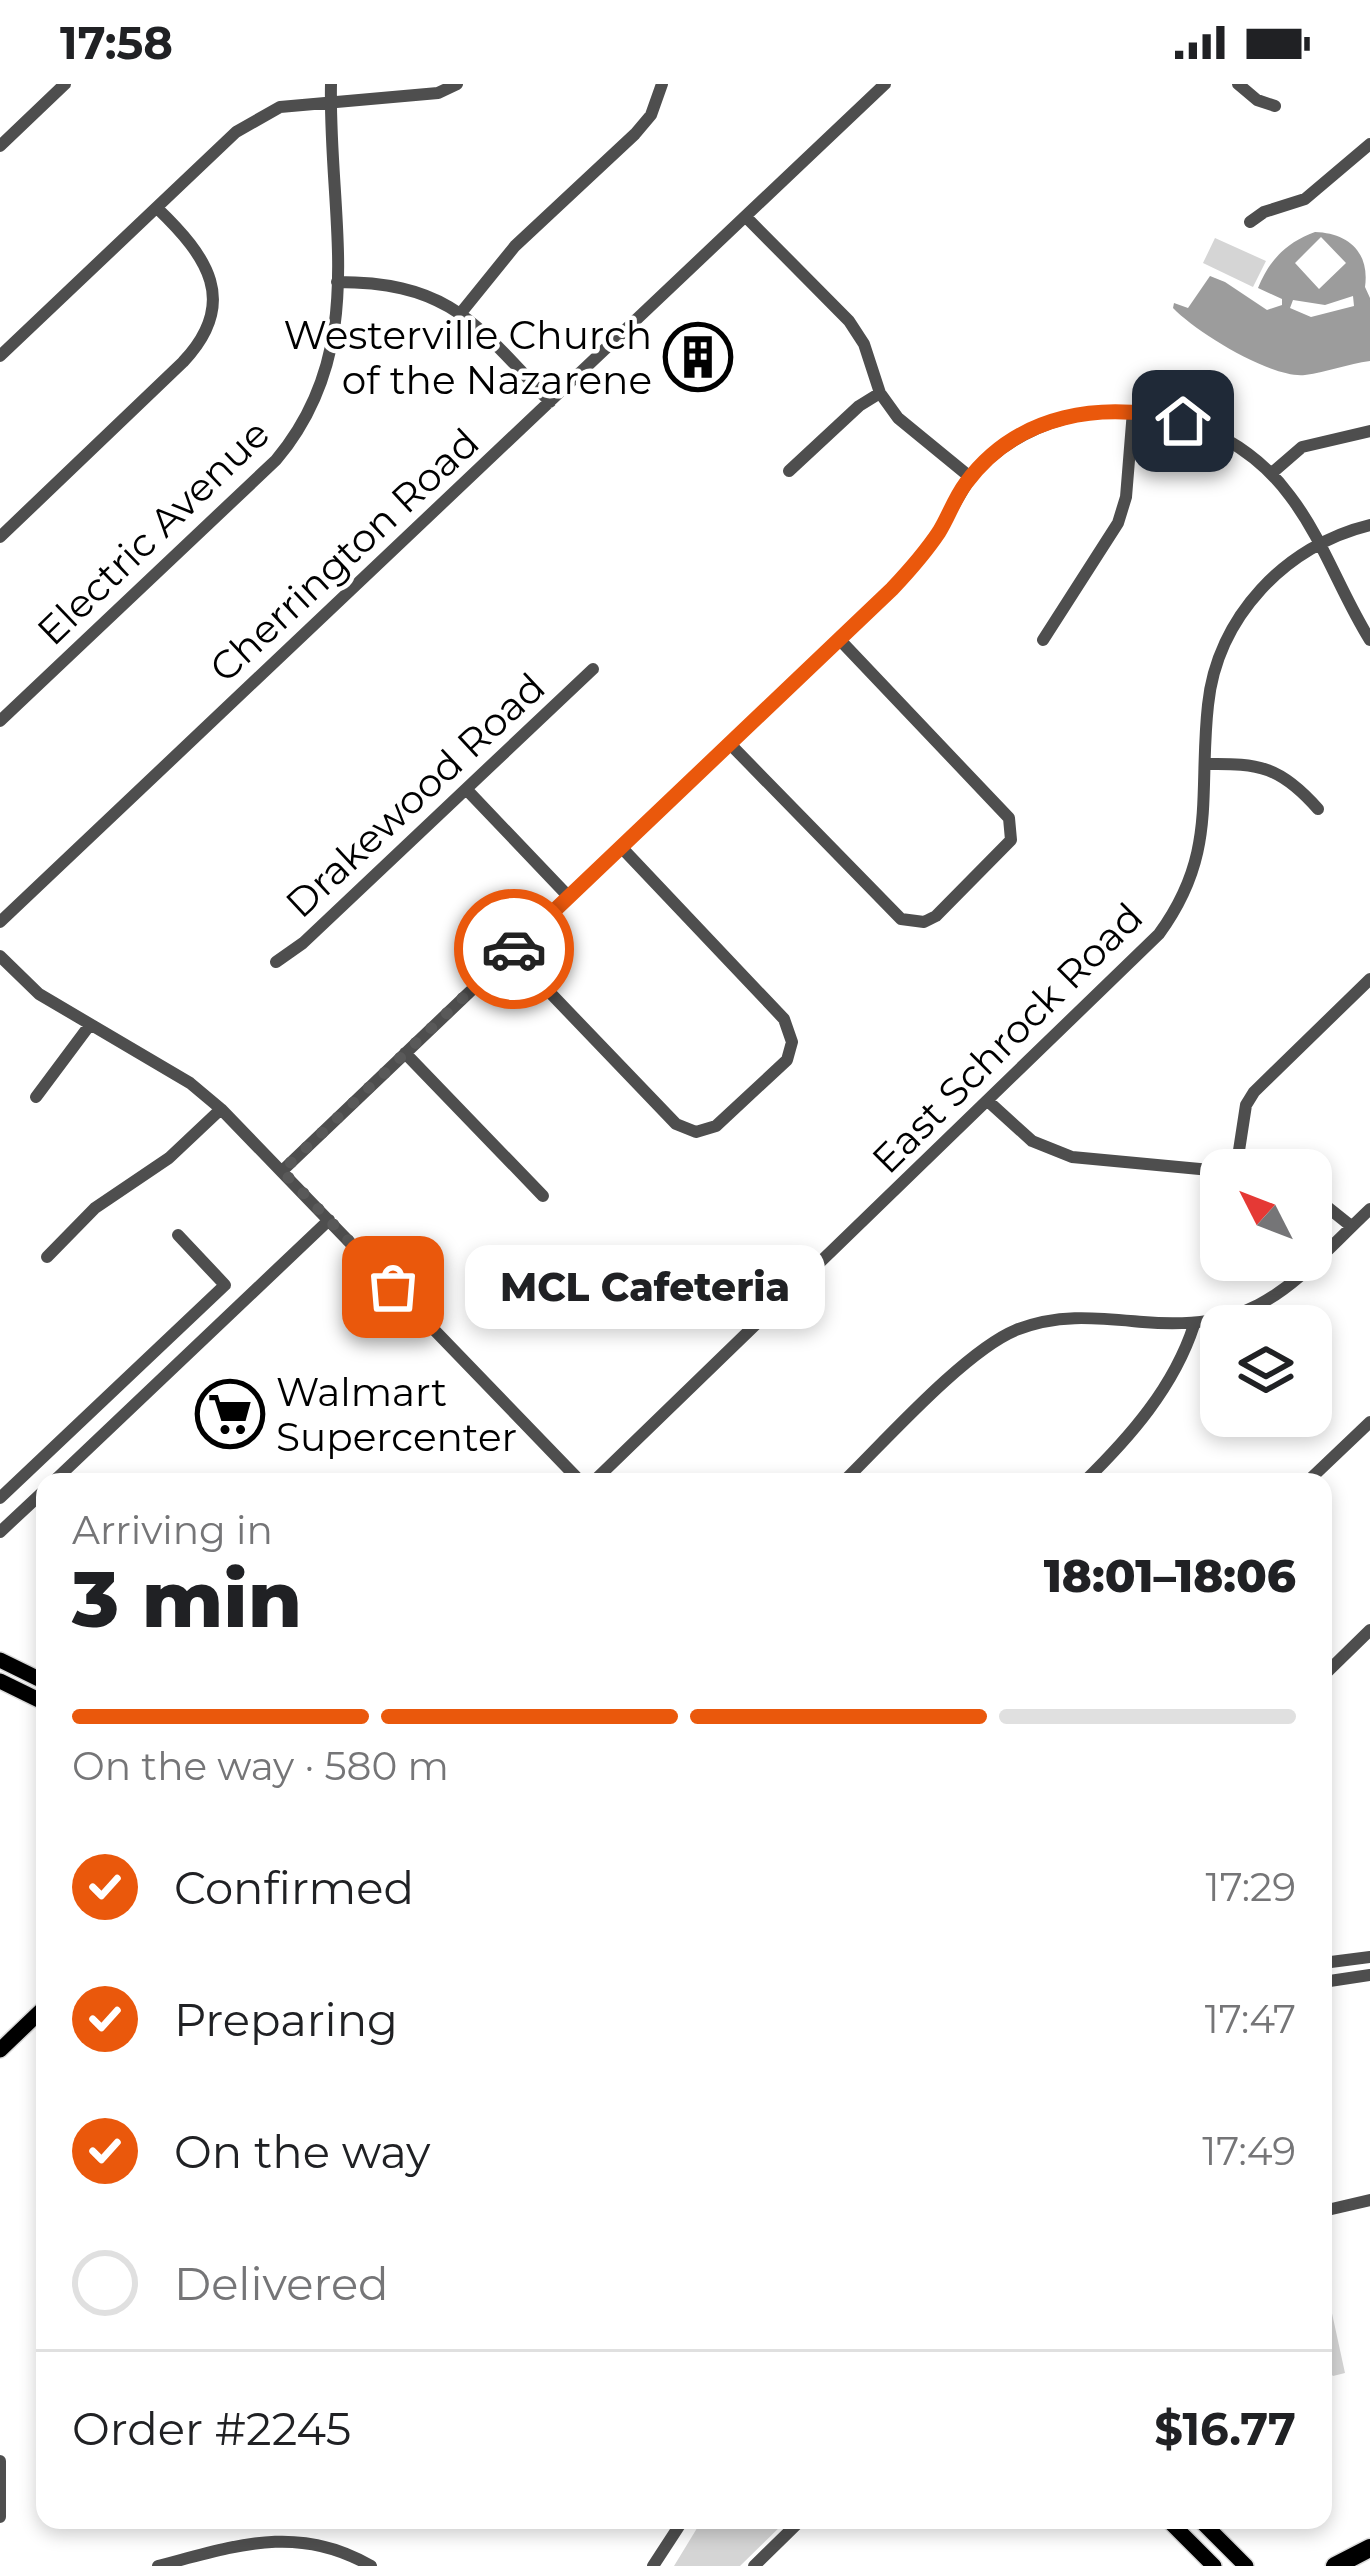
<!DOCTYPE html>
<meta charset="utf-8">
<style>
:root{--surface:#fff;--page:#f2f2f2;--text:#202124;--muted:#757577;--line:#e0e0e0;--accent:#ea580c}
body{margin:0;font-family:Montserrat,sans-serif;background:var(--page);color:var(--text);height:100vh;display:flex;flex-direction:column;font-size:45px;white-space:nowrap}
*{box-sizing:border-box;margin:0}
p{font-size:39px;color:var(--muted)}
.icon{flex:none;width:66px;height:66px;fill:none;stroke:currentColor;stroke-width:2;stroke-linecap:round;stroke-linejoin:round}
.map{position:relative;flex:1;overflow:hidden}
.side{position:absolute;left:36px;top:1389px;width:1296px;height:1056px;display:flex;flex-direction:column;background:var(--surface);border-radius:24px;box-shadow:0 6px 18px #0003}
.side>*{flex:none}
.needle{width:78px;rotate:312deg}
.buttons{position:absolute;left:1200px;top:1065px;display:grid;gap:24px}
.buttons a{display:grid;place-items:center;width:132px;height:132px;border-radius:24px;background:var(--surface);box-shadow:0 6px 18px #0003;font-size:60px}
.pin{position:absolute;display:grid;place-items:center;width:102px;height:102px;color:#fff;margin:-51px;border-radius:24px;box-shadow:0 6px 18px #0006}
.courier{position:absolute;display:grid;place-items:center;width:120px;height:120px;margin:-60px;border:9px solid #ea580c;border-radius:50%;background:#fff;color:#222;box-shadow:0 3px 15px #0007}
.bubble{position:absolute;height:84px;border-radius:24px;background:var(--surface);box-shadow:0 6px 18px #0003;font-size:39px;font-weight:800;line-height:84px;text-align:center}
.overview em{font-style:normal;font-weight:800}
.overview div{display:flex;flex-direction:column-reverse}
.overview{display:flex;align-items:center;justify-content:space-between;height:204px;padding:0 36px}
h1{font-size:78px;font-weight:800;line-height:90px}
.bar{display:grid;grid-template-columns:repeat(4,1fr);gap:18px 12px;align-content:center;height:144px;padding:0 36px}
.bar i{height:15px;border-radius:9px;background:var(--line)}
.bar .on{background:var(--accent)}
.bar p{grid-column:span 4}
.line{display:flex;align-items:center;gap:30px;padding:0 36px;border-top:3px solid var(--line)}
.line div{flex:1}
ol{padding:0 36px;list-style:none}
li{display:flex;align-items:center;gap:36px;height:132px}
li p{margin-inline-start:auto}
li .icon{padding:12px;border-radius:50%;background:var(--accent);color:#fff;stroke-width:4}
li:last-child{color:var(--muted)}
li i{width:66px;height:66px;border:6px solid var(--line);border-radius:50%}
.status{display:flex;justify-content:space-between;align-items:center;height:84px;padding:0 60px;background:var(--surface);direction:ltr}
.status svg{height:33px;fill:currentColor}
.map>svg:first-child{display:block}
</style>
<div class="status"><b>17:58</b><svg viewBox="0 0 49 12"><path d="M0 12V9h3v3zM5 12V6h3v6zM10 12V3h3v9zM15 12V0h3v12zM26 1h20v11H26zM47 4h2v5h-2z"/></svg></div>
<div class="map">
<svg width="1370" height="2482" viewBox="0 0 1370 2482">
<rect width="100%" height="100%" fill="#fff"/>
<path fill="#d5d5d5" d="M1215,154L1266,177L1253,203L1203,179Z
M1323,2188L1345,2289L1333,2292L1323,2281Z
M702,2436H787L740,2482H674Z"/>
<path fill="#9c9c9c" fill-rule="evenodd" d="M1315,148C1347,149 1370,167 1365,203L1370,214V277C1348,280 1327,288 1305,291C1272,295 1196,248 1173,224L1174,219L1188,224L1210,192L1225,198L1267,226L1282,221V215L1258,204C1270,175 1286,159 1315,148ZM1321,153L1346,179L1319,205L1295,179ZM1353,212L1354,222L1311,233L1290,224L1293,216L1325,221Z"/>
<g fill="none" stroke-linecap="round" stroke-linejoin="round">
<g stroke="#dbdbdb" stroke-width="18">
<path id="major" d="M0,1576L45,1598
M0,1597L45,1619
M0,1966L45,1923
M1168,2436L1214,2482
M1200,2436L1246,2482"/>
</g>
<g stroke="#dbdbdb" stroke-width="21">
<path id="highway" d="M1335,2482L1370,2464"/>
</g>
<path stroke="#4e4e4e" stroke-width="12" d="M1238,0L1257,16L1275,22
M0,62L65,0
M746,133L849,237L864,260L880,309L898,334L970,393
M1250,138L1264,128L1305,115L1370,60
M337,198C451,198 477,241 550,318
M460,230L515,162L635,50L651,31L662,0
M0,272L236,48L280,23L438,9L457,0
M789,387L859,322L880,309
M1272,389L1302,363L1370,347
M0,453L183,278C240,218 207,172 157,124
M1043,556L1118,439L1126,413L1133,327
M0,637L276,376C371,263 328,135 331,0
M730,660L901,835L924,838L936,832L1011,756L1009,734L839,555
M1206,680C1260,679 1281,683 1318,725
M467,706L569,813
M0,838L885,0
M511,868L676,1040L696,1048L716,1042L787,976L792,958L784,935L622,764
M0,872L39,910L190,999L221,1025L581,1398
M276,878L303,859L593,585
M405,969L543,1112
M36,1013L89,942
M989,1018L1032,1057L1072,1073L1221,1087
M1236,1086L1246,1021L1254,1008L1370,895
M282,1087L892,505C908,487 924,469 938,448C956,422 964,395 990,374C1079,298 1221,318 1290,412C1323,455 1341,510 1370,556
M1311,1110L1351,1142
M47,1173L95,1124L169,1074L221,1025
M53,1398L329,1136
M593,1398L1159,850C1218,769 1198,712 1208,621C1217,533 1286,461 1370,441
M843,1398C885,1357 965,1267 1016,1246C1059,1229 1098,1234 1143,1238C1262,1248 1291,1200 1370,1125
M1084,1398C1130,1353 1174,1303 1194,1241
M1307,1398L1370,1338
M0,1414L225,1201L178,1151
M0,1448L45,1406
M1323,1592L1370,1546
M1323,1857V1885
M1323,1879L1370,1873
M1323,1898L1370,1891
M1323,2127L1370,2116
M0,2377V2433
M158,2482C235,2462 297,2439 371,2482
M653,2482L683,2436
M754,2482L801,2436"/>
<use href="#major" stroke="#000" stroke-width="15"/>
<use href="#highway" stroke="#000" stroke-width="18"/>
</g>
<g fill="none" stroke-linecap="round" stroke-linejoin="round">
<path stroke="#595959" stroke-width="12" stroke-dasharray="0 21.6" d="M393,1203L282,1087L514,865"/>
<path stroke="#ea580c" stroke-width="15" d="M514,865L892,505C909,487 925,469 939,448C949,432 954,415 966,399C1018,329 1103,316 1183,337"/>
</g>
<defs>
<g id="building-ring" transform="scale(3.45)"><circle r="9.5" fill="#fff" stroke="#000" stroke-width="1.5"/><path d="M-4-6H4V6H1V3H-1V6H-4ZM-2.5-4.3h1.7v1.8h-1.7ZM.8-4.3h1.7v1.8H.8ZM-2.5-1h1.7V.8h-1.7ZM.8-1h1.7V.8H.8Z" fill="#000"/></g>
<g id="supermarket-ring" transform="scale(3.45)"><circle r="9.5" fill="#fff" stroke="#000" stroke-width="1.5"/><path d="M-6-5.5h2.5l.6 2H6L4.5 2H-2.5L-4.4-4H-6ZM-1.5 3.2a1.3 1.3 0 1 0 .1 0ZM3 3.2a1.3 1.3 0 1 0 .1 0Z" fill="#000"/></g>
</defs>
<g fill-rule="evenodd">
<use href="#building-ring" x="698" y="273"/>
<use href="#supermarket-ring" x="230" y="1330"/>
</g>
<g text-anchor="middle" stroke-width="9" stroke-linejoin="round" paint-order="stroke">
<g font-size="39" fill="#000" stroke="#fff" text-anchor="end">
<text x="652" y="265">Westerville Church<tspan x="652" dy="45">of the Nazarene</tspan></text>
<text x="276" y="1322" text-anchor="start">Walmart<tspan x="276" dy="45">Supercenter</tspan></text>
</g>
<g font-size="39" fill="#000" stroke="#fff">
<text transform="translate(153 448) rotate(-44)" y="14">Electric Avenue</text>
<text transform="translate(344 471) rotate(-43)" y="14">Cherrington Road</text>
<text transform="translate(415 711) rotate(-43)" y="14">Drakewood Road</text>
<text transform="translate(1007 954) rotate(-45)" y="14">East Schrock Road</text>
</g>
</g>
</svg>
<div class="buttons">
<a><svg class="needle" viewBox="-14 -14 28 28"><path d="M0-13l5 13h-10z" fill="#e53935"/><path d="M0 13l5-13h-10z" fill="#757577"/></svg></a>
<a><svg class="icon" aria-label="layers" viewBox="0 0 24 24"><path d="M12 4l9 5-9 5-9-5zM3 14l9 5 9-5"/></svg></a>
</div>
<div class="pin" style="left:393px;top:1203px;background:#ea580c"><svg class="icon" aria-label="bag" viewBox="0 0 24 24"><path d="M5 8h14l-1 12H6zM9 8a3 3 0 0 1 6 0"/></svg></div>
<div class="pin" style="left:1183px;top:337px;background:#1f2937"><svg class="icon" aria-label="home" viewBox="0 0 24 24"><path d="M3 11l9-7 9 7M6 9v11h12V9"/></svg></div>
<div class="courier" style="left:514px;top:865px"><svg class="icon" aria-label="car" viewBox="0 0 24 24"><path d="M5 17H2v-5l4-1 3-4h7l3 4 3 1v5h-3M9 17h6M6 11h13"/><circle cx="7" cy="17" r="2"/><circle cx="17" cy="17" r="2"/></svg></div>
<div class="bubble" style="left:465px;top:1161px;width:360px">MCL Cafeteria</div>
<section class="side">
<div class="overview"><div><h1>3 min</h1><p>Arriving in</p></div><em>18:01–18:06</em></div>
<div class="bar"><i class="on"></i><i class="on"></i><i class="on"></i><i></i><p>On the way · 580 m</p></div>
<ol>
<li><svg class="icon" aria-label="check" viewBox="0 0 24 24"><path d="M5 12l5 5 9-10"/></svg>Confirmed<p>17:29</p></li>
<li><svg class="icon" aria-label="check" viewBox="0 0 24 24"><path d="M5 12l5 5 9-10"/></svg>Preparing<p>17:47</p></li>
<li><svg class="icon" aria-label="check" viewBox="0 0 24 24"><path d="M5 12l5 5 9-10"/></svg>On the way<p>17:49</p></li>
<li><i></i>Delivered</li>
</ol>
<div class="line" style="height:156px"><div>Order #2245</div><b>$16.77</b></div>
</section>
</div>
